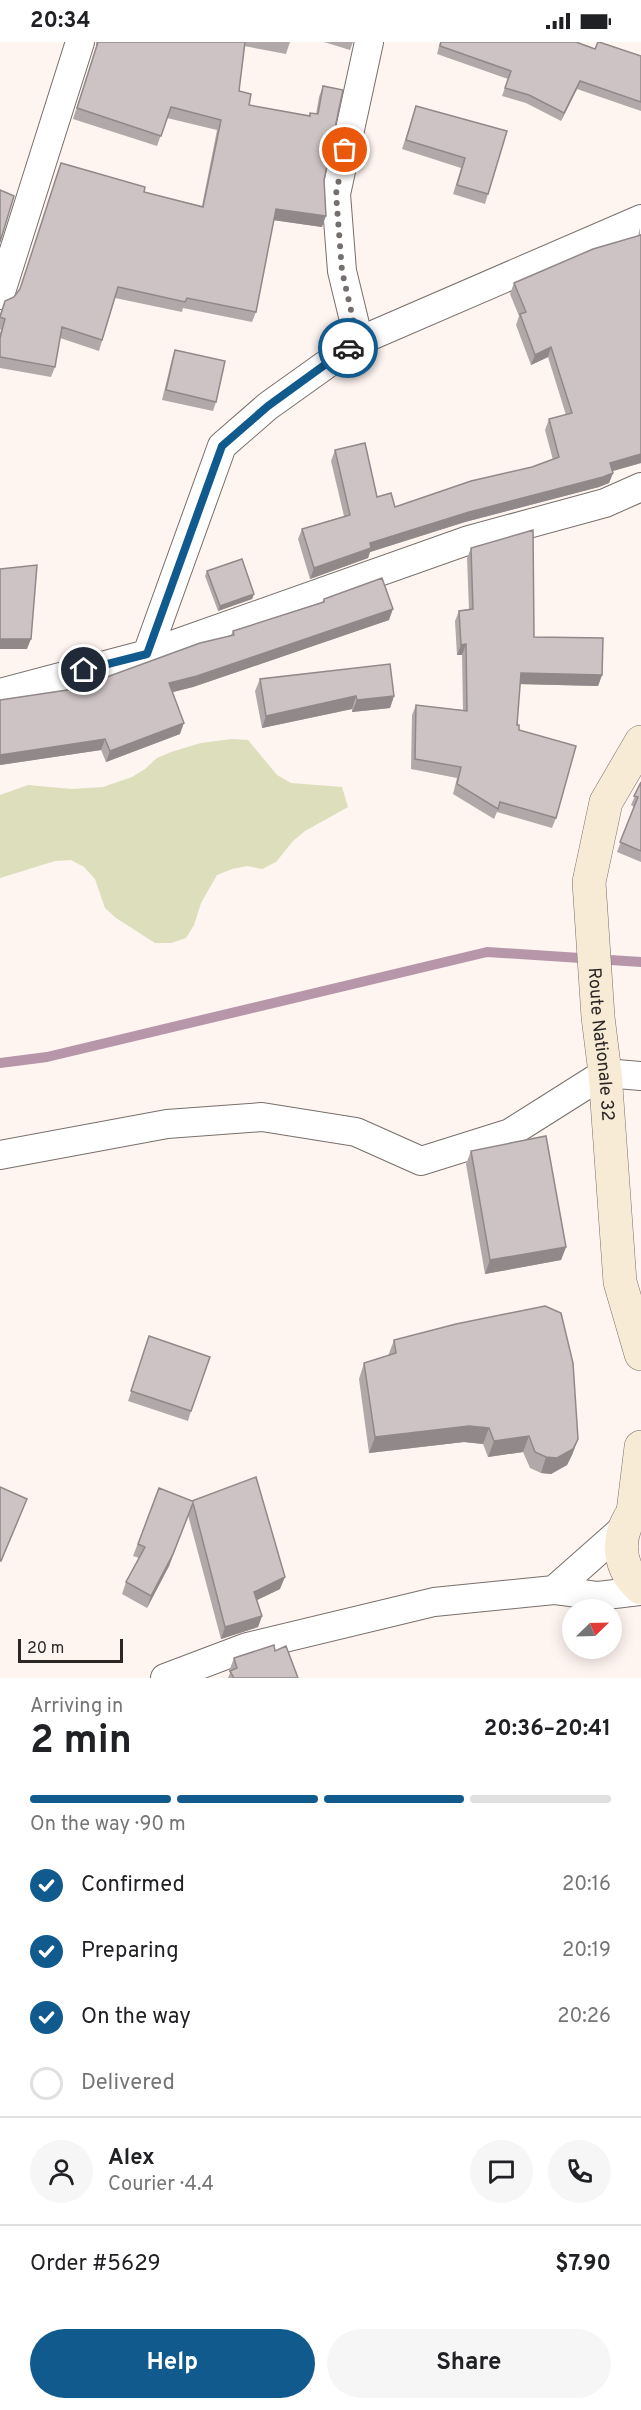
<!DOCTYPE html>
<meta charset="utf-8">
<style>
:root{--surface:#fff;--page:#f6f6f6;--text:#202124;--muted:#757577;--line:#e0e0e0;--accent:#115a8e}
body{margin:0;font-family:Overpass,sans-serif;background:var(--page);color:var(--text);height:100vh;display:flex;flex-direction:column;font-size:22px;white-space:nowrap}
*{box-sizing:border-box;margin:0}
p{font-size:20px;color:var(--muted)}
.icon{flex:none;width:33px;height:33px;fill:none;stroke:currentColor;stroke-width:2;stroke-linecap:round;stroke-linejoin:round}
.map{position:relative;height:1636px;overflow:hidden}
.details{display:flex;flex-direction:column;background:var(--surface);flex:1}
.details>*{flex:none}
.needle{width:39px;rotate:67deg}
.fabs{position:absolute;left:562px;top:1557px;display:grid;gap:12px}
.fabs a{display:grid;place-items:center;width:60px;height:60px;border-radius:50%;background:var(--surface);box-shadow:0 3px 15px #0003;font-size:30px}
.scale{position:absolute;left:18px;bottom:15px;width:105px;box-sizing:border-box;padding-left:6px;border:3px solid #2a2725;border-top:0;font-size:16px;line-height:21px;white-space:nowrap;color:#2a2725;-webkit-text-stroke:4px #fef4f0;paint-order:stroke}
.pin{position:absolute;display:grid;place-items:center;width:51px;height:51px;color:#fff;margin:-26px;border:3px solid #fff;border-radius:50%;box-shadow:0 2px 6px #0007}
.courier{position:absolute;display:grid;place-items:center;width:60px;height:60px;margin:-30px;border:4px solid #115a8e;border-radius:50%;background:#fff;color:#222;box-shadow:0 2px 8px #0007}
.head em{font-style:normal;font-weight:700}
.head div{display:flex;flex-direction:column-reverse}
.head{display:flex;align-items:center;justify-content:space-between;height:102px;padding:0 30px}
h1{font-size:39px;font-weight:700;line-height:45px}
.bar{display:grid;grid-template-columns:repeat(4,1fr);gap:9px 6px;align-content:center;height:72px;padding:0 30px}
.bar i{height:8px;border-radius:4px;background:var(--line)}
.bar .active{background:var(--accent)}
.bar p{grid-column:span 4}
.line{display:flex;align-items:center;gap:15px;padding:0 30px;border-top:2px solid var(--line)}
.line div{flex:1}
.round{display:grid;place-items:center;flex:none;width:63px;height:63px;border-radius:32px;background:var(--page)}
ol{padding:0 30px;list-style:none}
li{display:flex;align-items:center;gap:18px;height:66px}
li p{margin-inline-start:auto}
li .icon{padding:6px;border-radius:50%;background:var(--accent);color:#fff;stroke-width:4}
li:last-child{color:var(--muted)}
li i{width:33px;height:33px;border:3px solid var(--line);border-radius:50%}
.primary-button{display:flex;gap:12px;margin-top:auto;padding:12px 30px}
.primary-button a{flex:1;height:69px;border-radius:36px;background:var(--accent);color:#fff;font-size:24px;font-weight:700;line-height:69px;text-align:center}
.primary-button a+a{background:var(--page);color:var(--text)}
.status{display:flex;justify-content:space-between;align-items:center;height:42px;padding:0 30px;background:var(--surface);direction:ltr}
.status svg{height:16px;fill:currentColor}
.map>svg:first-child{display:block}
</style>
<div class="status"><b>20:34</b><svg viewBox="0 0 49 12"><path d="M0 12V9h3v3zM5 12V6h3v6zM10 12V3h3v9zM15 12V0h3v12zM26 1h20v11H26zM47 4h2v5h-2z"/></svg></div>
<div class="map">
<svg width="641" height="1636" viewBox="0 0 641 1636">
<rect width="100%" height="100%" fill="#fef4f0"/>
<path fill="#dcdebc" d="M232,697L248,698L277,733L291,741L342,745L348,765L305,789L293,799L276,820L262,827L247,824L232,827L217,833L201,861L194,883L186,896L171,901H155L116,876L105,866L95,837L84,825L71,818L55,819L0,836V753L28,743L72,747L103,745L132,735L145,727L157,716L171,710L201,701Z"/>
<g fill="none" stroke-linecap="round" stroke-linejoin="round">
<path stroke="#b796aa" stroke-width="10" d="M0,1021L47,1015L487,910L641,920"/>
<g stroke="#786f6b" stroke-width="30">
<path id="street" d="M0,253L80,0
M359,299L342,229L336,152L369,0
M147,612L222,404L268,364L359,299L641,177
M0,651L147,612L469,498L605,461L641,445
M0,1113L167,1082L262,1075L356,1090L421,1119L510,1091L605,1031L641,1034
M554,1548L624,1486
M165,1636L247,1605L434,1560L554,1548L598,1554L641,1549"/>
</g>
<g stroke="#786f6b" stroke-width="34">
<g id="secondary">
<path id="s1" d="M641,700L606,760L589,840L598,975L605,1031L620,1240L641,1312"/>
<path d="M641,1462C616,1485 614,1523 641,1546"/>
<path d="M633,1470L641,1405"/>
</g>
</g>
<use href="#street" stroke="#fff" stroke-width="28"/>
<use href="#secondary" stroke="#f8ebd6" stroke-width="33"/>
</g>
<path fill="#b1a8a9" d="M96,0H290L286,12L244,4L239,49L249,63L309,74L310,71L316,72L319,55L323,44L324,138L322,185L274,178L256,270L252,280L183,266L182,270L115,256L99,309L60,296L55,325L51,335L0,326V291L1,288L0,287V272L5,259L14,255L144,150L202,164L217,88L167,76L157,104L73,77L96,5Z
M324,0H353L350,8Z
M440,0H576L595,7L641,14V69L577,47L561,79L526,61L502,54L508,37L437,12Z
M416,64L507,89L485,162L453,152L461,126L402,107Z
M640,186L641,421L612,429L613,431L609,441L599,445L465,480L370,510L368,516L310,537L298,497L302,487L344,474L331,419L335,408L377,455L395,465L532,425L553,418L545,388L549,377L566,373L548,315L531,323L516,283L519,274L510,252L514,241L638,194Z
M175,308L216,360L213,369L162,358L172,317Z
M471,506L534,595L602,633L598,644L520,642L517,683L556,776L552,786L497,770L494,777L453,752L457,736L411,727L412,673L416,663L463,668L462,613H457L455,579L459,569L469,567L467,516Z
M207,529L254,552L252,557L218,569L205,534Z
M324,557L389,578L193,645L173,650L180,692L106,720L101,708L0,723V658L74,647L231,593L233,589L322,560Z
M260,637L394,654L390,666L352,670V667L262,686L255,649Z
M641,740V820L617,810L634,765L631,763Z
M471,1109L566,1205L561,1218L485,1232L466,1122Z
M394,1298L578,1397L572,1413L567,1423L551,1432L541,1431L530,1426L523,1410L488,1415L483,1402L464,1400L369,1411L359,1337L364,1321L388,1314Z
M146,1304L191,1369L188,1379L128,1359Z
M159,1446L192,1459L280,1547L257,1558L262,1574L258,1585L221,1597L188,1473L169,1524L147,1566L122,1552L126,1540L139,1516L133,1514Z
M275,1609L298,1636H228L230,1631L229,1629L234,1616Z"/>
<path fill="#908889" d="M580,39L577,47L561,79L564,71Z
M276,167L326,174L322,185L272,178Z
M551,305L548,315L531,323L535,313Z
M641,412V421L606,431L610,421Z
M613,431L609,441L599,445L465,480L370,510L368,516L310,537L314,526L370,501L469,470Z
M254,552L252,557L218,569L220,564Z
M393,567L389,578L193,645L165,652L169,641Z
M0,597H31L27,607H0Z
M466,602L462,613H457L461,603Z
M521,631L602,633L598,644L518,642Z
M356,654L352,667L262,686L266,674Z
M394,654L390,666L352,670L357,658Z
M184,681L180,692L106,720L110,709Z
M105,697L101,708L0,723V713Z
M566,1205L561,1218L485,1232L490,1218Z
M469,1384L489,1386L483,1402L464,1400L369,1411L375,1395Z
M529,1394L523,1410L488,1415L494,1399Z
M578,1397L572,1413L567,1423L551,1432L541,1431L546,1415Z
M193,1461L169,1524L147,1566L151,1554Z
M285,1535L280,1547L249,1562L254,1550Z
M262,1574L258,1585L221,1597L225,1585Z"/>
<path fill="#cec3c4" stroke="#908889" stroke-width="1.5" d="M98,0H245L239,49L251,52L249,63L310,74V71L318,72L323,44L343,48L324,138L326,174L276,167L256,270L187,256L185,260L118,245L102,298L62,285L55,325L0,315V296L5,277L0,275L5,259L14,255L20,247L61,121L145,145L144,150L203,165L221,78L171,65L161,94L77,66Z
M441,0H576L595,7L598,0H599L641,14V60L580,39L564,71L529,53L505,46L511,29L440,4Z
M416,64L507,89L488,152L457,143L465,116L406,98Z
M0,148L14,154L0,200Z
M641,193V412L610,421L613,431L603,435L469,470L370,501L371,506L314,526L302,487L350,473L335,408L365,401L377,455L391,451L395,465L471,439L532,425L559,415L549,377L572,371L551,305L535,313L520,272L526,270L514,241L593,207Z
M175,308L225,319L216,360L166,348Z
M533,488L534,595L603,596L602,633L521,631L517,683H519V688L576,704L556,776L500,760L498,767L457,742L461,725L415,717L416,663L467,669L466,602L461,603L459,569L473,567L471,506Z
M242,517L254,552L220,564L207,529Z
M37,523L31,597H0V527Z
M382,536L393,567L197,634L169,641L184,681L110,709L105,697L0,713V658L74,647L200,601L234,593L233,589L324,560V557Z
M390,622L394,654L357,658L356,654L266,674L260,637Z
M641,740V809L620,800L638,755L634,754Z
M546,1094L566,1205L490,1218L471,1109Z
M545,1264L561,1271L573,1321L578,1397L573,1407L557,1416L546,1415L535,1410L529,1394L494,1399L489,1386L469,1384L375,1395L364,1321L396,1311L394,1298L456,1282Z
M149,1294L210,1315L191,1369L131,1349Z
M256,1435L285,1535L254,1550L262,1574L225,1585L193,1461L173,1512L151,1554L126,1540L145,1505L138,1502L159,1446L192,1459Z
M0,1445L27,1457L1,1519H0Z
M274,1603L275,1609L286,1604L298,1636H234L230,1629L237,1626L234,1616Z"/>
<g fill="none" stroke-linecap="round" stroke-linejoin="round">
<path stroke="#746f6c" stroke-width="6" stroke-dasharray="0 10.8" d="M345,108L336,152L342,229L358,299L348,306"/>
<path stroke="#115a8e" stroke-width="8" d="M84,628L147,612L222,404L268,364L348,306"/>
</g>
<g text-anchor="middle" stroke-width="4.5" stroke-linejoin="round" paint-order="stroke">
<g font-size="18" fill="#2a2725" stroke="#fef4f0">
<text dy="6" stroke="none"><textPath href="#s1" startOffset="314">Route Nationale 32</textPath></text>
</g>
</g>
</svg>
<div class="fabs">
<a><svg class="needle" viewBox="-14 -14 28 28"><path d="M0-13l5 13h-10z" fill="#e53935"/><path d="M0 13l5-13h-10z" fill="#757577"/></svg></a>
</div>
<div class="scale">20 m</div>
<div class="pin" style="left:345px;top:108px;background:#ea580c"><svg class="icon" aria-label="bag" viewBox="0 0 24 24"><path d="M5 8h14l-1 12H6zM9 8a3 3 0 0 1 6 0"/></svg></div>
<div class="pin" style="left:84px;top:628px;background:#1f2937"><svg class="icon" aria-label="home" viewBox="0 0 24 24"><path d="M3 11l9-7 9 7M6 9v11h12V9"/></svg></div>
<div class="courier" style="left:348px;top:306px"><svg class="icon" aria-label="car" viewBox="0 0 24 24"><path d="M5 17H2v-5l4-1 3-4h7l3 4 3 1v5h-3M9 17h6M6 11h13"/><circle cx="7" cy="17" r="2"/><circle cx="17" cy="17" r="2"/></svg></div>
</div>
<section class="details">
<div class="head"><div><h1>2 min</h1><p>Arriving in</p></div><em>20:36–20:41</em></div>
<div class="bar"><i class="active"></i><i class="active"></i><i class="active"></i><i></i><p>On the way · 90 m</p></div>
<ol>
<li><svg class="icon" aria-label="check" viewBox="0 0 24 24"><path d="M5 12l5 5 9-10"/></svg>Confirmed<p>20:16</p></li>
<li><svg class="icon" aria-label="check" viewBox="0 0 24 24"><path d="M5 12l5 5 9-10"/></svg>Preparing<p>20:19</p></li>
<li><svg class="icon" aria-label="check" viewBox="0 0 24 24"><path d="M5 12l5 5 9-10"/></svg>On the way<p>20:26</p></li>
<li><i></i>Delivered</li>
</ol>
<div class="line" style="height:108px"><a class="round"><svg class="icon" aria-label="person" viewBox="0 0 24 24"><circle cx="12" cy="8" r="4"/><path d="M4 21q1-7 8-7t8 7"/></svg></a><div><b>Alex</b><p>Courier · 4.4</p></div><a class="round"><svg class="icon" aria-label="chat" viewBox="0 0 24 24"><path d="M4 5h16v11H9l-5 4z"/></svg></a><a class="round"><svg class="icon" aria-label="phone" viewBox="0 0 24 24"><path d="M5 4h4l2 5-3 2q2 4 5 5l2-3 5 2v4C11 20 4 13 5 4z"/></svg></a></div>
<div class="line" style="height:78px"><div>Order #5629</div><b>$7.90</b></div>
<div class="primary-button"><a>Help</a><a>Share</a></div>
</section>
